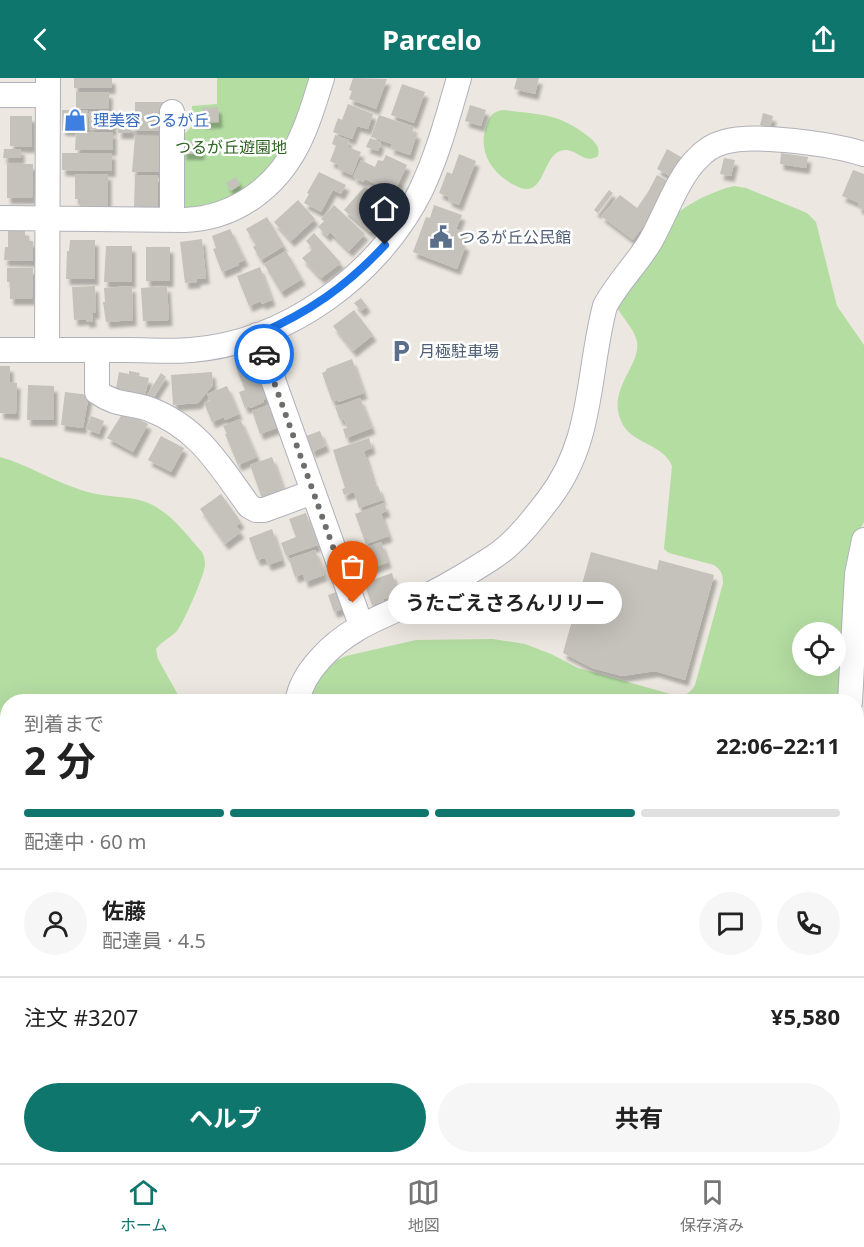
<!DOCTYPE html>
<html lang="ja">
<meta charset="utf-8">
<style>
:root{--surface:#fff;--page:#f6f6f6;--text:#222;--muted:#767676;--line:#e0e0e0;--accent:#0f766e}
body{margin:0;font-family:"Noto Sans","Noto Sans JP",sans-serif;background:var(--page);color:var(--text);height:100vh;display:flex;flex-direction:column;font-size:22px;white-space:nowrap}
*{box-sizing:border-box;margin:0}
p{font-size:20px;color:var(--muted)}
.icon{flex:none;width:33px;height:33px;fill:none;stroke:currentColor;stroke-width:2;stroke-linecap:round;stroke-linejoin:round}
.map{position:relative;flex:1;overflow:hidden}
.side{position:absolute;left:0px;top:616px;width:864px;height:470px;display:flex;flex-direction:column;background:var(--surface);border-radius:24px 24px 0 0;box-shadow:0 6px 24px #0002}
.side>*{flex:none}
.controls{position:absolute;left:792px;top:544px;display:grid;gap:12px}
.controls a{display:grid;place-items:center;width:54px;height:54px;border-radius:50%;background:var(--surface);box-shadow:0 6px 24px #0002;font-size:30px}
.pin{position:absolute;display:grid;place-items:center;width:51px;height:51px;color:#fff;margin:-62px -26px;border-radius:50% 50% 50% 0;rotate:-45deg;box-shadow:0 0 6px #0007}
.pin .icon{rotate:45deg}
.courier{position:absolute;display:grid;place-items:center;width:60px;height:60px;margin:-30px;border:4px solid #1a73e8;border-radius:50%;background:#fff;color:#222;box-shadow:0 2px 8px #0007}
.bubble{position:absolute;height:42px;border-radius:21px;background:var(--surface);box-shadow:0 6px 24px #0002;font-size:20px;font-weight:700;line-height:42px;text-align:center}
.summary em{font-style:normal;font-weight:700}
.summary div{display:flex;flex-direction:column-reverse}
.summary{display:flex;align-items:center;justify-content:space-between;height:102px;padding:0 24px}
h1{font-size:39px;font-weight:700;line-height:45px}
.bar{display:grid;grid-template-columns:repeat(4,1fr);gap:9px 6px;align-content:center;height:72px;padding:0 24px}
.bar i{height:8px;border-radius:4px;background:var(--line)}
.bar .current{background:var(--accent)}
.bar p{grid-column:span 4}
.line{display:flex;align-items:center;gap:15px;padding:0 24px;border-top:2px solid var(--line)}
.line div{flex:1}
.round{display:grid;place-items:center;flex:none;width:63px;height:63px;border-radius:32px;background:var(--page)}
.button{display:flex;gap:12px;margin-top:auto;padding:12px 24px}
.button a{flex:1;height:69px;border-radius:36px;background:var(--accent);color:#fff;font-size:24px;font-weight:700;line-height:69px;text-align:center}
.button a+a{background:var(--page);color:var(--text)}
header{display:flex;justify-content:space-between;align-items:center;height:78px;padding:0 24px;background:var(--accent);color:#fff;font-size:27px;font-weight:700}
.tabs{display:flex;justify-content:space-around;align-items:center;height:84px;border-top:2px solid var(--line);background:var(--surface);font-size:16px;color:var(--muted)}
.tabs a{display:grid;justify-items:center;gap:3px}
.tabs .current{color:var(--accent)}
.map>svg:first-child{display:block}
</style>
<header><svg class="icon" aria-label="back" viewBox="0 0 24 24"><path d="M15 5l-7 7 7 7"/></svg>Parcelo<svg class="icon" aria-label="share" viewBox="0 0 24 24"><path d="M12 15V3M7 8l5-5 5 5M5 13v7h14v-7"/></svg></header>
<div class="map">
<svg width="864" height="1085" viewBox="0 0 864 1085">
<defs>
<filter id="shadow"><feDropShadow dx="3.5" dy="6" stdDeviation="1.5" flood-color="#0004"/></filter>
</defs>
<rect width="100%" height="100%" fill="#ece7e0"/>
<path fill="#b4dda2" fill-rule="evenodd" d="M217,0H313L299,43L270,94L222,127L179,133V62L192,48V28L217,26Z
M504,32C541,37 559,35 589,59C596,65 600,69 598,78C583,88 576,67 560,73C543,79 544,118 521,110C495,100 477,76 486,49C489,38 493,33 504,32Z
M734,108L746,110L807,135L816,144L837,228L864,267V444L856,459L841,624H303L327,587L346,578L416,562L493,561L525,566L551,576L578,590L674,617C685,618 690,616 695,607L723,505C723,496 721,492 714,487L669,475L664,471L672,388C663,365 630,366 621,343C607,311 641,287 637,264C635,251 621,239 616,227L676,136C693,123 713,113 734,108ZM802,555H836V588H802Z
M0,379C28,387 53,403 81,412C98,418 117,418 135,421C166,427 183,453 202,474C205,480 206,486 204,492C201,504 184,544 177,553C170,560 162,563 156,571L158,581L182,624H8L7,673L0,677Z
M104,1078L360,1079L351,1085H94Z
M562,1078H752V1079L751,1085H560Z"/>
<path fill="#c5c1bb" filter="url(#shadow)" d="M74,0H112V10H74Z
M353,0L387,1L376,31L349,21L352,13L349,12Z
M517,0H539L535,16L514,11Z
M402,6L425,14L414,45L391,37Z
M76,14H109V31L76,30Z
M135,24H164V53L132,52V37H135Z
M348,26L373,36L368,51L357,48L352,61L333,54L338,40L342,42Z
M470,27L486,32L481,48L465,43Z
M218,29L219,44L203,45L202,30Z
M62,32H88V52H62Z
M89,33H113V52L89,51Z
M763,35L773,38L770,50L760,47Z
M379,37L414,49L412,54L417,55L410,77L390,70L392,66L371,59Z
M10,38H32V69L10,68Z
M118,47H131V55H118Z
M76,54H113V72H75Z
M335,57L349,62L347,69L361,74L352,97L338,91L339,87L330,83L336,68L332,66Z
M135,58H162V94H132Z
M370,60L381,64L378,73L366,69Z
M183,64H201V76H183Z
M4,71H21V80H3Z
M667,71L683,80L673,100L657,91Z
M62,75H112V93L62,92Z
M781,75L808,79L806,90L780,86Z
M459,76L476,83L459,127L448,122L449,119L439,115L447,94L452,96Z
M386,77L407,87L394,115L365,101L363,104L353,99L361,82L375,89L378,82L383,83Z
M724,80L735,82L731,98L720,96Z
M7,86H33L32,120H7Z
M853,92L864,96V132L858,129L859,125L842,118Z
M319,94L346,107L341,116L333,112L321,134L304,125L309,116L307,115Z
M75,96H108V129L94,128V132H80V121H75Z
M135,97H158V129H134Z
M657,97L670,104L663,122L633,162L601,138L620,117L637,130L648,114Z
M236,99L240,107L231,113L226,105Z
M365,108L390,130L370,154L344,132Z
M609,112L613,115L598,135L594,132Z
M298,122L315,141L291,163L274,144Z
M334,127L365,156L349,173L330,154L327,158L318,149L324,143L321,141Z
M434,127L462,137L456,151L464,154L460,164L466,167L457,191L413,174L426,139L430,140Z
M267,139L284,168L261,182L253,169L256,167L246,151Z
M230,151L245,182L238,185L239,187L222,194L213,171L216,170L212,158Z
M8,152H25V158H29V163H33V183L4,182L5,169H8Z
M314,155L341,185L321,200L302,180L313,171L306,163Z
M202,161L206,200L197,201V204L185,205L180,164Z
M70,162H95V201H66L67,173H69Z
M106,168H132V204H104Z
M146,169H170V203H146Z
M286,173L302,201L281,214L264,186Z
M260,189L272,222L262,226L261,223L249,228L237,198Z
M7,190H33L32,221H10V204H7Z
M95,208L96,235H92L93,243L86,244V241L74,242L72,209Z
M132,208L133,242L106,244L103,224H105L104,210Z
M167,208L169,242L143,243L141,210Z
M361,220L367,228L361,233L354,225Z
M354,232L373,257L353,273L333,248Z
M352,281L364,315L338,324L337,322L332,323L322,295L326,293V291Z
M253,283L268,320L263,322L264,324L250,330L249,328L245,330L239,314L245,312L236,289Z
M0,288H10V304L17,305L16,336L0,335Z
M129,293L140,295L139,298L149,300L144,322L115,316L119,294L129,296Z
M212,294L213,307L198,325L173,327L171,297Z
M161,295L166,299L152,321L147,317Z
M28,307L54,308V342H27Z
M227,308L239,336L225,342L224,339L212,344L204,325L210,323L207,316Z
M65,314L89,317L83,350L61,347Z
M360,320L372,350L346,360L343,351L347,350L344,341L340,342L335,329Z
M271,326L279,349L260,356L252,333Z
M124,333L148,346L133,374L107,360Z
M91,338L104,343L99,356L86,351Z
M240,341L257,379L238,387L225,356H227L223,348Z
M320,353L326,368L312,374L306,358Z
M161,358L184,370L171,394L148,382Z
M369,360L372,370L364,373L375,409L378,408L383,422L359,430L354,414L344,417L342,411L345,410L333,372Z
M272,379L285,415L263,423L250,387Z
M221,416L241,444L236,448L241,454L225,466L200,431Z
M384,425L387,433L381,435L389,458L366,466L355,436Z
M306,435L318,467L286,478L281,465L296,459L289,441Z
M272,451L282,482L268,487L265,480L257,482L249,460Z
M381,464L388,484L361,494L354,474Z
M315,472L324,497L305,504L303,496L295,499L289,481Z
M591,474L657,492L659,482L714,497L685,602L655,593L622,598L592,590L563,575Z
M392,495L397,512L391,514L392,518L384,521V523L372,527L364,505Z
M339,513L345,530L334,534L328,517Z"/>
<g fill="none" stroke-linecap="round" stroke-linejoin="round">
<g stroke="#b0b1bb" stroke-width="26">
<path id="minor" d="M0,17H48
M0,140L185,142C235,140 276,110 298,66C309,45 315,22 322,0
M172,142V34
M257,257L361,547
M0,272C43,272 85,272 128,272C149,272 170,274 191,272C286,265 379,197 421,112C438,76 448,38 459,0
M47,272L48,0
M97,272V314C117,328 129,324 149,331C199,350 219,387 249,428L256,432H264L313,414
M297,624C300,607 309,593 320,581C351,546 389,537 429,517C450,506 472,493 492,480C514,466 532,443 548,422C594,363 587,296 605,228C617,205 636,187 650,164C664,140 678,99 697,81C704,73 713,67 724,64C755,55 832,66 864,76
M850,624L857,496L864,462
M827,1078L829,1085
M68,1085L203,1084L239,1078"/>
</g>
<use href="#minor" stroke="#fff" stroke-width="24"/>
</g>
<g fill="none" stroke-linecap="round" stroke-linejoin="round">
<path stroke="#6f6d6b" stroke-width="6" stroke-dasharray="0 10.8" d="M264,276L353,525"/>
<path stroke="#1a73e8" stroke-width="8" d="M264,276L257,257C309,234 346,209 385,167"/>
</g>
<defs>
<g id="shop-bare" transform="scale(1.8)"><path d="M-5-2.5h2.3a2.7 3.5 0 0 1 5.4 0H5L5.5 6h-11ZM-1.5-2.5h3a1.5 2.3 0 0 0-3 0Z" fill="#3f7fe0" stroke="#fff" stroke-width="2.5" paint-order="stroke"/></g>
<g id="civic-bare" transform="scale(1.8)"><path d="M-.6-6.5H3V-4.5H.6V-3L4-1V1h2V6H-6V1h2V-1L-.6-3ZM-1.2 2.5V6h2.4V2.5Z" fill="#5c6f8a" stroke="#fff" stroke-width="2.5" paint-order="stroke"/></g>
<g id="parking-bare" transform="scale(1.8)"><path d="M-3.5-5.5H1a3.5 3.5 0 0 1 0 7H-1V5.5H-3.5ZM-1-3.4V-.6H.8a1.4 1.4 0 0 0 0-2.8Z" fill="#5c6f8a" stroke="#fff" stroke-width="2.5" paint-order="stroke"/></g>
</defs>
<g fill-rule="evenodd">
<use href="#shop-bare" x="75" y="42"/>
<use href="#civic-bare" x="441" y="159"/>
<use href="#parking-bare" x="401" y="273"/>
</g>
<g text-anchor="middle" stroke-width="5" stroke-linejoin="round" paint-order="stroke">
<g font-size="16" fill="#366cbe" stroke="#fff" text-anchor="start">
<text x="93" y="48">理美容 つるが丘</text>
</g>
<g font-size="16" fill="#2d6422" stroke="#fff">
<text x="231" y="75">つるが丘遊園地</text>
</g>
<g font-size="16" fill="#4e5e75" stroke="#fff" text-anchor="start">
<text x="459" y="165">つるが丘公民館</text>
<text x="419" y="279">月極駐車場</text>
</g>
</g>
</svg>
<div class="controls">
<a><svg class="icon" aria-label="locate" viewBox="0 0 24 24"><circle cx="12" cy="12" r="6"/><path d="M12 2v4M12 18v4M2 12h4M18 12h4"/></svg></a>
</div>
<div class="pin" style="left:353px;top:525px;background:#ea580c"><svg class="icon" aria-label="bag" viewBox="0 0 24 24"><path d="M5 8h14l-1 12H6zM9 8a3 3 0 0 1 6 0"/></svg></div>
<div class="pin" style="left:385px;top:167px;background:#1f2937"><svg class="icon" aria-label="home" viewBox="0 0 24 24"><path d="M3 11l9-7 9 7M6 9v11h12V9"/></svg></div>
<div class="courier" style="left:264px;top:276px"><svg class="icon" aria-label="car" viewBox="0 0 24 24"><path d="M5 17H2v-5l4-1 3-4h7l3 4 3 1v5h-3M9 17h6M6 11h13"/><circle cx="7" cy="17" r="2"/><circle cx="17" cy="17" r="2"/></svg></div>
<div class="bubble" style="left:388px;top:504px;width:234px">うたごえさろんリリー</div>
<section class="side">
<div class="summary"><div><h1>2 分</h1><p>到着まで</p></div><em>22:06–22:11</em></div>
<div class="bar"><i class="current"></i><i class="current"></i><i class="current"></i><i></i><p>配達中 · 60 m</p></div>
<div class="line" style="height:108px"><a class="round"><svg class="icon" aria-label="person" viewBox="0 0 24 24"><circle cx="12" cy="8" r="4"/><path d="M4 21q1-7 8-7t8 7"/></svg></a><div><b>佐藤</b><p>配達員 · 4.5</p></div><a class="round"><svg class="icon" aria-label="chat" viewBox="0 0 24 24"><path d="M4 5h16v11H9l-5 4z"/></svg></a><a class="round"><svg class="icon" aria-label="phone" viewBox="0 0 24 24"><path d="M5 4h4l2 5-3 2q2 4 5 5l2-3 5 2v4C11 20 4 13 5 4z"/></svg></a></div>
<div class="line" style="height:78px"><div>注文 #3207</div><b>¥5,580</b></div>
<div class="button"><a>ヘルプ</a><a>共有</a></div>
</section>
</div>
<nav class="tabs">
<a class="current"><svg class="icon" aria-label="home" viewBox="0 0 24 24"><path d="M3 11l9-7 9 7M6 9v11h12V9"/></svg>ホーム</a>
<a><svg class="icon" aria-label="map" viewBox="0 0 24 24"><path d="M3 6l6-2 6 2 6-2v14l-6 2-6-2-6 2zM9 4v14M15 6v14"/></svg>地図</a>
<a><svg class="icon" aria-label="saved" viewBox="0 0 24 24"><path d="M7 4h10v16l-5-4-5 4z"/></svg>保存済み</a>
</nav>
